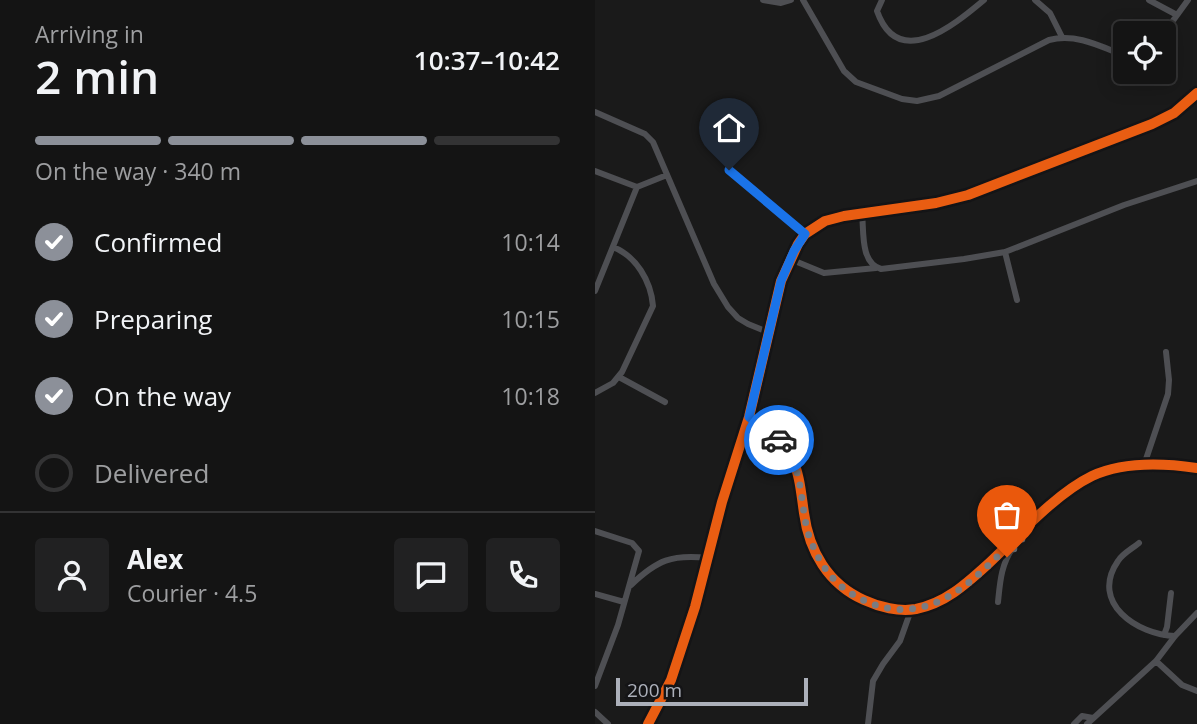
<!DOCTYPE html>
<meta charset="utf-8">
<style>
:root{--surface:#141414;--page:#212122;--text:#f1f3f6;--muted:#9d9ea0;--line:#333334;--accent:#8c9099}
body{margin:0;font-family:"Open Sans",sans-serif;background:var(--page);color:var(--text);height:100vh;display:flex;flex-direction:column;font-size:26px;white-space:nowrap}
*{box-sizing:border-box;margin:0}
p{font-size:23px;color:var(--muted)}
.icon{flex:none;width:38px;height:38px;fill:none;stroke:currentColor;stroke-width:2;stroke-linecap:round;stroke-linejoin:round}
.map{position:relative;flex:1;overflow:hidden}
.sheet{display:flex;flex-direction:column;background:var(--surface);width:595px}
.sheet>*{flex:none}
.fabs{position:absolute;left:518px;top:21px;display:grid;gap:14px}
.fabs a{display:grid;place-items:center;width:63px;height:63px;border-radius:7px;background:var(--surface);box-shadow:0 4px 18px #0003,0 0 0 2px var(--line);font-size:35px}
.scale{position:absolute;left:21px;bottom:18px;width:192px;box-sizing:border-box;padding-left:7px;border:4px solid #acb0ba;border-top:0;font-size:19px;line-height:24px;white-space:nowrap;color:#acb0ba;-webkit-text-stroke:5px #141416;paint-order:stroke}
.pin{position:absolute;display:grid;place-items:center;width:60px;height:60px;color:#fff;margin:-72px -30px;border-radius:50% 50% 50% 0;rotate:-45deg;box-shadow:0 0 7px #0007}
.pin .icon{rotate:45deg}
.courier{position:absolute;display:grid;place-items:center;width:70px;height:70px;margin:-35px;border:5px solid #1a73e8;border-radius:50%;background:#fff;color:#222;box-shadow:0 2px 9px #0007}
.overview em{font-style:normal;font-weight:600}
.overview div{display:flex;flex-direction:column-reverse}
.overview{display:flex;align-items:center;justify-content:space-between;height:119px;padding:0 35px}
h1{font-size:46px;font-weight:600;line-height:52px}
.bar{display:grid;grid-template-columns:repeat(4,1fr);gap:10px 7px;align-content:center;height:84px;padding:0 35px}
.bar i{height:9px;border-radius:5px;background:var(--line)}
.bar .on{background:var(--accent)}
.bar p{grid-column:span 4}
.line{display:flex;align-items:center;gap:18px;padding:0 35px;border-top:2px solid var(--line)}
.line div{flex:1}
.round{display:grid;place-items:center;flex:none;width:74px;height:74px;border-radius:7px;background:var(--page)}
ol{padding:0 35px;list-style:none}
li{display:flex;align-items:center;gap:21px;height:77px}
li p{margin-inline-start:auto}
li .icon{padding:7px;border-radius:50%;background:var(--accent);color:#fff;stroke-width:4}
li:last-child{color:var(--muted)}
li i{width:38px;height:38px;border:4px solid var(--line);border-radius:50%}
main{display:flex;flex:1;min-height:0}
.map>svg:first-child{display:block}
</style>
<main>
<section class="sheet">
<div class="overview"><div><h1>2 min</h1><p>Arriving in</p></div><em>10:37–10:42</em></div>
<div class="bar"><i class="on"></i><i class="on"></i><i class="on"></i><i></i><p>On the way · 340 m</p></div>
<ol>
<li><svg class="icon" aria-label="check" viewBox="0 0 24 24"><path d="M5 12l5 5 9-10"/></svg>Confirmed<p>10:14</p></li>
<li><svg class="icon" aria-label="check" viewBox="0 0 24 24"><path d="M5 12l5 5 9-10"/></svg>Preparing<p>10:15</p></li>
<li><svg class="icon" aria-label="check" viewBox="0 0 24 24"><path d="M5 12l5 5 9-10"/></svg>On the way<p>10:18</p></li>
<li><i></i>Delivered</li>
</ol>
<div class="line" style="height:126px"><a class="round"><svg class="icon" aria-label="person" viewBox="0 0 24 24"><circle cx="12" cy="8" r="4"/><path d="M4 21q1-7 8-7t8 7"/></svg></a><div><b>Alex</b><p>Courier · 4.5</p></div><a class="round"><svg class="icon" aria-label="chat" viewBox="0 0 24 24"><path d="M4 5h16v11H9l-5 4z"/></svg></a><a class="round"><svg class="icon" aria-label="phone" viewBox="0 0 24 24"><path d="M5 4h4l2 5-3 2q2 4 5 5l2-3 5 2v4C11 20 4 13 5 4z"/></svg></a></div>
</section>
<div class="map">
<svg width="602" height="724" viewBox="0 0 602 724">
<rect width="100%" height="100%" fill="#1a1a1a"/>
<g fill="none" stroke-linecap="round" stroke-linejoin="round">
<path stroke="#4e4f53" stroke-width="6" d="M168,0L186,3L196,0
M208,0L249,71L261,82L307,99L322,101L344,96L454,40C481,33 505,46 530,56
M287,0L282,11C303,71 358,26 389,0
M440,0L455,13L467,37
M554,0L582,15
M569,33L593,0
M0,112L50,134L58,142L119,284L133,307L143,318L153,324L175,333
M134,170L210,234
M0,171L42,187
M267,213C269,231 265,263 286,269L369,259L410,252L529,205L602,181
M410,252L422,300
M195,259L229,273L281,268
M0,291L42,187L72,175
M24,377L70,402
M0,393L18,383L27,372L58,306C56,281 41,256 18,247
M154,417C171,427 186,438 196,456C205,474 206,493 209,513C214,551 233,584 269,600C284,607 304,612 321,609C350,603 370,585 392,565C422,537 460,494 497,476C529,461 568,463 602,468
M549,465L573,394L574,380L571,352
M0,531L37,543L44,551L23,625L0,686
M544,543C537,549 528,553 523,561C494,603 543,635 580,636
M36,585C62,560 77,554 113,558
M0,594L29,602
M403,602C405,583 406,564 418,548C424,540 431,535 434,525
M569,635L572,627L576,593
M561,661L587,685L602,691
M0,712L13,724
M53,724L76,680L100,607L127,502L154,417L186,281L203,244L210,234L230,221L249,216L341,203L373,195L557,124L579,113L602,93
M273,724L278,681L288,664L305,641L316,610
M479,724L487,716L498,718
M492,724L561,661L580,636L602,613"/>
<g stroke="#141416" stroke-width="15">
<path id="cycleway" d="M154,417C171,427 186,438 196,456C205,474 206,493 209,513C214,551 233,584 269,600C284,607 304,612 321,609C350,603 370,585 392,565C422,537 460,494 497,476C529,461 568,463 602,468
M53,724L76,680L100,607L127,502L154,417L186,281L203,244L210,234L230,221L249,216L341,203L373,195L557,124L579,113L602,93"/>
</g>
<use href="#cycleway" stroke="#e95d12" stroke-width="10"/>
</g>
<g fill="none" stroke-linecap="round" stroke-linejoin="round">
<path stroke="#797c82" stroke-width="7" stroke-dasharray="0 12.6" d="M184,440C210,466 204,504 214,536C225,566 239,586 268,600C340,634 389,569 434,524L431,534L412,557"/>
<path stroke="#1a73e8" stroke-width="9" d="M134,170L210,234L199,251L186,281L154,417L184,440"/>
</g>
</svg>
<div class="fabs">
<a><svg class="icon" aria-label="locate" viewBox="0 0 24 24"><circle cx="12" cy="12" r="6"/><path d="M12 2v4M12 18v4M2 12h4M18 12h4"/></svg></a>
</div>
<div class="scale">200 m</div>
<div class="pin" style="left:412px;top:557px;background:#ea580c"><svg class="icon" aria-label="bag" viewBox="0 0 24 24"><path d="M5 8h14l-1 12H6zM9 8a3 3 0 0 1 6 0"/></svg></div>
<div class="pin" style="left:134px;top:170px;background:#1f2937"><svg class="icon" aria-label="home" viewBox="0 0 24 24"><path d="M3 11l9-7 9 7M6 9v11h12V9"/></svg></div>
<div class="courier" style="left:184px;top:440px"><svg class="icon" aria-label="car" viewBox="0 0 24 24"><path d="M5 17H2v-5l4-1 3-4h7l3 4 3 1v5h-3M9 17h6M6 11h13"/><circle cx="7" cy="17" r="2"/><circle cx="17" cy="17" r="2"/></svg></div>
</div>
</main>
